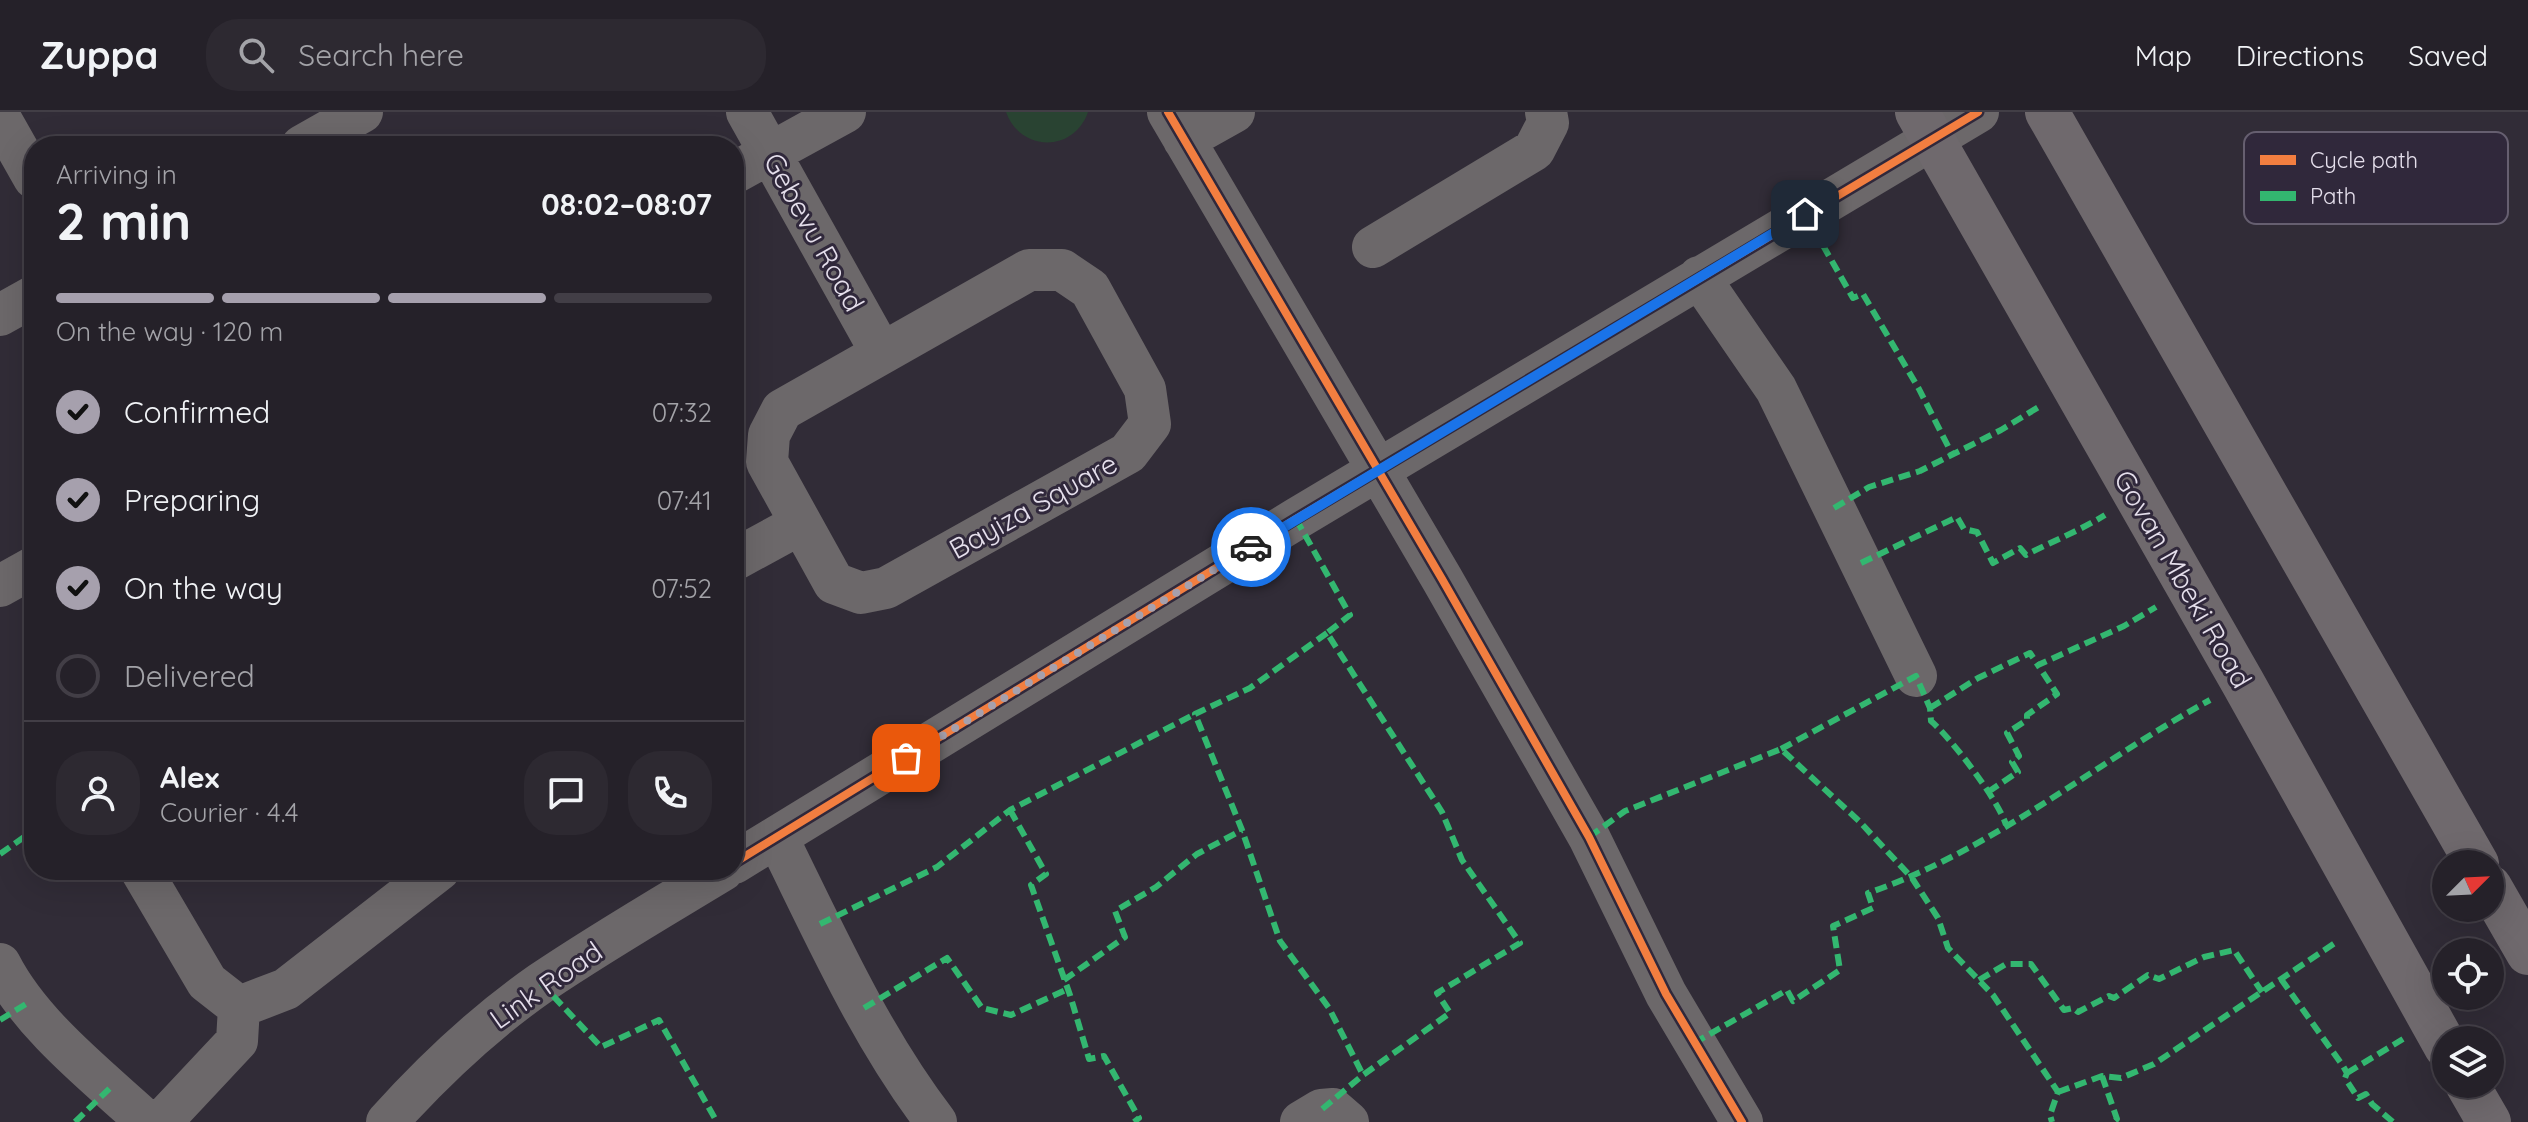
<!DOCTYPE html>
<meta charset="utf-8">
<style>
:root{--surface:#252129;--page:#2d2931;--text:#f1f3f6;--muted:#a3a3a8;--line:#423e46;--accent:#a6a0ad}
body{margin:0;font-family:Quicksand,sans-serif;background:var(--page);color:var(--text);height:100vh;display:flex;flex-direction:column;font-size:30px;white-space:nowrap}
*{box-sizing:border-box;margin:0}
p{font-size:26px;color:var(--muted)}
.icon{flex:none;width:44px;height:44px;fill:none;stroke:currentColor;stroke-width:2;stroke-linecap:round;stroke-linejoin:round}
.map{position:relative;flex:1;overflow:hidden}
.drawer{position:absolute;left:24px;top:24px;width:720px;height:744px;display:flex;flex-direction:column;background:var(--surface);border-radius:32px;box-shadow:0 8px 32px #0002,0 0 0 2px var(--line)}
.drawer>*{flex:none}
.needle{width:52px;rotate:66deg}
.fabs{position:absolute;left:2432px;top:738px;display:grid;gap:16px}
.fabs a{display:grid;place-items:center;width:72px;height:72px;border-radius:50%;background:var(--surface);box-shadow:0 8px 32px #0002,0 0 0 2px var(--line);font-size:40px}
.pin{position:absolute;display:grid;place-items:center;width:68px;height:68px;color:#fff;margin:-34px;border-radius:16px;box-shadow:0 4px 12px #0006}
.courier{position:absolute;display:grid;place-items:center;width:80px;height:80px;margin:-40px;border:6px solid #1a73e8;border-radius:50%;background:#fff;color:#222;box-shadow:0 2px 10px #0007}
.summary em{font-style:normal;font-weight:800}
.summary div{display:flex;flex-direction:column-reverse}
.summary{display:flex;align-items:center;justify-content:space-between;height:136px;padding:0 32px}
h1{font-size:52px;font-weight:800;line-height:60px}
.bar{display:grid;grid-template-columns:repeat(4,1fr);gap:12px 8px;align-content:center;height:96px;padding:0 32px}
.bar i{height:10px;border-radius:6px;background:var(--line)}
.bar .current{background:var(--accent)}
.bar p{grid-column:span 4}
.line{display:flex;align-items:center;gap:20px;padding:0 32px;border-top:2px solid var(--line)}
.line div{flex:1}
.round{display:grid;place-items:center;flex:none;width:84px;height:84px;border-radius:32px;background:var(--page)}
ol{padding:0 32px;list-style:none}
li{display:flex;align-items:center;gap:24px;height:88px}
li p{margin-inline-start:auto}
li .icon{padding:8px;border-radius:50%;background:var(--accent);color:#111;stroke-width:4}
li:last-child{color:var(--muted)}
li i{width:44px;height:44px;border:4px solid var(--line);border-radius:50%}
header{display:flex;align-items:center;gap:48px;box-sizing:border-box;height:112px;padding:0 40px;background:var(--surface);border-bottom:2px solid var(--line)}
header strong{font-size:38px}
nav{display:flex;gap:44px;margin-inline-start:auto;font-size:28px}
.search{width:560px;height:72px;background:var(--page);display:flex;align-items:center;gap:20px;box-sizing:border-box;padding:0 28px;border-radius:32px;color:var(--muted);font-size:30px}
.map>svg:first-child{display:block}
</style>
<header>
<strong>Zuppa</strong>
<div class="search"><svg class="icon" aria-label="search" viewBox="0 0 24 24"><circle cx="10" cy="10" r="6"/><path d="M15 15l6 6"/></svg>Search here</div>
<nav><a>Map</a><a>Directions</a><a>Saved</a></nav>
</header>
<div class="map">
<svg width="2528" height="1010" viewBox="0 0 2528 1010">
<rect width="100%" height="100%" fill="#312c37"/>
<path fill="#294332" d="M1006,0H1088C1074,41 1020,40 1006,0Z"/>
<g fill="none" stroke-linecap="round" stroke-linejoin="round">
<path stroke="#6c686a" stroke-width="42" d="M747,0L881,240
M1168,0L1442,467L1589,725L1666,882L1742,1010
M0,6L34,66
M1184,28L1234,0
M302,34L362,0
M734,61L845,0
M1373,135L1534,38L1548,11L1546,0
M1029,158H1062L1090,177L1145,277L1150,312L1128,341L886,476L861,481L834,471L767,350L769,323L782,298Z
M1699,165L1776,277L1916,564
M0,203L34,184
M734,448L800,412
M0,474L34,455
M777,725C825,822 870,924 936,1010
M734,751L1296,407L1978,0
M141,758L207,870L239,895L286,877L439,758
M0,852C31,913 97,964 147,1010
M161,1010L237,929L239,895
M387,1010C433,959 485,910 541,871C600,831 662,795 723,758
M1301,1010L1321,998L1333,997L1348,1010"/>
<path stroke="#6f696d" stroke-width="44" d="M1917,0L2243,571L2446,935
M2047,0L2477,752
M2490,775L2528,841
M2467,972L2489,1010"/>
<path stroke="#33b770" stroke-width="6" stroke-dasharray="12 6" stroke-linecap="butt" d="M1805,102L1853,186L1863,182L1919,277L1952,342
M1834,396L1869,375L1920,359L2001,318L2042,293
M1296,407L1350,503L1327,521L1442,700L1462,748L1520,831L1437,881L1450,901L1363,963L1321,998
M1861,451L1957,405L1964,417L1977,420L1993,451L2020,436L2026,443C2053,429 2079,419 2105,403
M1327,521L1250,576L1195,602L1242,718L1280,829L1329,896L1363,963
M1930,596L1978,566L2030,541L2038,553L2124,514L2156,495
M1781,637L1916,564L1930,596L1931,609C1951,626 1999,689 2006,713
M1988,680L2018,660L2012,650L2019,644L2007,621L2027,608V603L2057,582L2038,553
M1010,698L1046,762L1031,773L1070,883L1089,947L1104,944L1139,1006L1134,1010
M1589,725L1625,699L1781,637L1859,709L1912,766L1938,806L1948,836L1993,883L2058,980L2050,1003L2052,1010
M0,742L34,718
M820,812L937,755L1010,698L1195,602
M2281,867L2343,954L2347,961L2345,966L2358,986L2366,982L2372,992L2393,1010
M1064,868L1125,825L1115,799L1156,775L1197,742L1242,718
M1979,868L2006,852H2031L2064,898L2073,896L2078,900L2109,884L2114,886L2148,863L2159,867L2204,845L2234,838L2262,880
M541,871L601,935L659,908L717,1010
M864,896L947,846L982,896L1011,903L1068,877
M0,908L26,892
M1694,931L1787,878L1793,889L1840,858L1833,814L1873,796L1868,781C1993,738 2095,651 2210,588
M2347,961L2403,927
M2102,964L2117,1007L2114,1010
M2058,980L2102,964L2121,966L2154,952L2338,829
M75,1010L110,976"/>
<g stroke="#30283b" stroke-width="13">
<path id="cycleway" d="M1168,0L1442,467L1589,725L1666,882L1742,1010
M734,751L1296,407L1978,0"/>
</g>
<use href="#cycleway" stroke="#f27e40" stroke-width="8"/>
</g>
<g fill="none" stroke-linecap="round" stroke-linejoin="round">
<path stroke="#a6a0ad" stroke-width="8" stroke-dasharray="0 14.4" d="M906,646L1251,435"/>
<path stroke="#1a73e8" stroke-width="10" d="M1251,435L1805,102"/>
</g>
<g text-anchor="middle" stroke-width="6" stroke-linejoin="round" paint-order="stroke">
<g font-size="28" fill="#e5dfec" stroke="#30283b">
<text transform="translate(814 120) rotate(61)" y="10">Gebevu Road</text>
<text transform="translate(1033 394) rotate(-29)" y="10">Bayiza Square</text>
<text transform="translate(2183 467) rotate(60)" y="10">Govan Mbeki Road</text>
<text transform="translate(546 873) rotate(-35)" y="10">Link Road</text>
</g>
</g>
<rect x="2244" y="20" width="264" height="92" rx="12" fill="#30283b" stroke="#665f70" stroke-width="2"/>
<rect x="2260" y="43" width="36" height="10" fill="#f27e40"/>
<rect x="2260" y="79" width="36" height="10" fill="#33b770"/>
<g font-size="22" fill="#e5dfec">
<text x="2310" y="56">Cycle path</text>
<text x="2310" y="92">Path</text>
</g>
</svg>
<div class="fabs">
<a><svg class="needle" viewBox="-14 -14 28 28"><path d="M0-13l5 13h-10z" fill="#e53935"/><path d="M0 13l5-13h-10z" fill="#a3a3a8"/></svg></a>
<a><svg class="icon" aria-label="locate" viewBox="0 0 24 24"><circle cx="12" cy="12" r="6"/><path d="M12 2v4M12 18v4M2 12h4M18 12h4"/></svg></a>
<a><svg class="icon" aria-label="layers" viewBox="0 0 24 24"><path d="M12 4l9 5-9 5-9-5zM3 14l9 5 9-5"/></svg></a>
</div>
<div class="pin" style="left:906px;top:646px;background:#ea580c"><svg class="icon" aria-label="bag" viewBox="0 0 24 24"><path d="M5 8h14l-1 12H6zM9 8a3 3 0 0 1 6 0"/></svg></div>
<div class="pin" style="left:1805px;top:102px;background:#1f2937"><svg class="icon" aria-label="home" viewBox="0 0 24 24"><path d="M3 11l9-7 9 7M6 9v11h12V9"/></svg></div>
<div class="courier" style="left:1251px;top:435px"><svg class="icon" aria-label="car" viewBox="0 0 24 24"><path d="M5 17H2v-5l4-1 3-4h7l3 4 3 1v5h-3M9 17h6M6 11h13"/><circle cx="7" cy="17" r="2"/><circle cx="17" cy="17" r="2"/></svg></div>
<section class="drawer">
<div class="summary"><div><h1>2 min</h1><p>Arriving in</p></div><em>08:02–08:07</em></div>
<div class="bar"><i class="current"></i><i class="current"></i><i class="current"></i><i></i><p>On the way · 120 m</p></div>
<ol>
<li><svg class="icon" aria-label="check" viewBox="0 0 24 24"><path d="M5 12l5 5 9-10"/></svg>Confirmed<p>07:32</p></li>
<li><svg class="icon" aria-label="check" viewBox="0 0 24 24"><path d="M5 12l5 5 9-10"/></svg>Preparing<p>07:41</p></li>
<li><svg class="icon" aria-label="check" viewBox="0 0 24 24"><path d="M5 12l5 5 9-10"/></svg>On the way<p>07:52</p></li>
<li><i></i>Delivered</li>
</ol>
<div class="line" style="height:144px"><a class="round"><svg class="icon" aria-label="person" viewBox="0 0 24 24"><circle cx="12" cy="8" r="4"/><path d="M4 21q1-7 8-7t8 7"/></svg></a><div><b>Alex</b><p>Courier · 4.4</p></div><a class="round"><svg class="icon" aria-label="chat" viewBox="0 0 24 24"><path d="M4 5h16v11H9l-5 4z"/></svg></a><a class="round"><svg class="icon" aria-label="phone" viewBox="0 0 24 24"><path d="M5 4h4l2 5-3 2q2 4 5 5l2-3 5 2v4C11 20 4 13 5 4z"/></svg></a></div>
</section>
</div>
